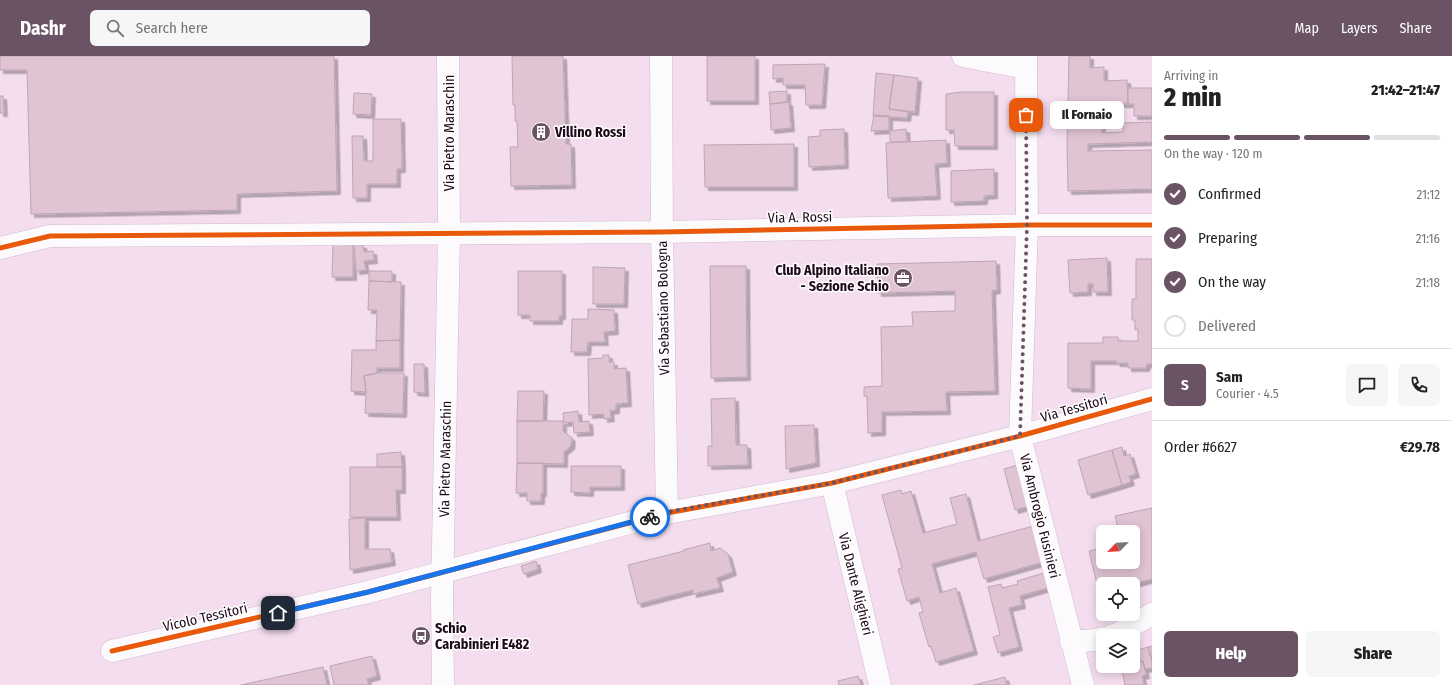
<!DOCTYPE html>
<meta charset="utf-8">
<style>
:root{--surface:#fff;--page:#f6f6f6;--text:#222;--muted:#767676;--line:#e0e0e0;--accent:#6a5365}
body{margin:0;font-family:"Fira Sans Condensed",sans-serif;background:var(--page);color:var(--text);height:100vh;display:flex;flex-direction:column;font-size:15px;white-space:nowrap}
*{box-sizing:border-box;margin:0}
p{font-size:13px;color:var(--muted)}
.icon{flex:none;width:22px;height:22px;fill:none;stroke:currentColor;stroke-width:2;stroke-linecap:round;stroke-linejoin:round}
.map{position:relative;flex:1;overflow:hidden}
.panel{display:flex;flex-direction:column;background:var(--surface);width:300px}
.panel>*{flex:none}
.needle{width:26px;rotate:245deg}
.tools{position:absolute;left:1096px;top:469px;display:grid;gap:8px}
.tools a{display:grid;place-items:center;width:44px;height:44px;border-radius:6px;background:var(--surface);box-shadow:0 2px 10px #0003;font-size:20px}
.pin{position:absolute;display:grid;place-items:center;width:34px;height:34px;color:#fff;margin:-17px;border-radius:8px;box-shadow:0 2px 6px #0006}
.courier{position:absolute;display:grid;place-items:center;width:40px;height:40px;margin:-20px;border:3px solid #1a73e8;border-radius:50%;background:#fff;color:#222;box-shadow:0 1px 5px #0007}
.bubble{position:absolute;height:28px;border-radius:6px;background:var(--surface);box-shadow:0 2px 10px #0003;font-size:13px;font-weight:800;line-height:28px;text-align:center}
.head em{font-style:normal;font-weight:800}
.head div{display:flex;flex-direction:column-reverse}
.head{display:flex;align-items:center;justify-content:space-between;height:68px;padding:0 12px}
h1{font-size:26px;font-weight:800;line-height:30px}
.bar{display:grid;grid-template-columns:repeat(4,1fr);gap:6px 4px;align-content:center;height:48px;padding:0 12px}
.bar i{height:5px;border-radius:3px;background:var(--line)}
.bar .active{background:var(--accent)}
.bar p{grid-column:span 4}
.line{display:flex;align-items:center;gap:10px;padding:0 12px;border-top:1px solid var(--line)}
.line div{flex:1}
.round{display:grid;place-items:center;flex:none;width:42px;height:42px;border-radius:6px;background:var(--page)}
ol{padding:0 12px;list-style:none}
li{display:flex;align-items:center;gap:12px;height:44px}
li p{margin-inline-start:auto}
li .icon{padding:4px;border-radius:50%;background:var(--accent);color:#fff;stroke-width:4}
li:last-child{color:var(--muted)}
li i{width:22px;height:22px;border:2px solid var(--line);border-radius:50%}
.primary-button{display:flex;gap:8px;margin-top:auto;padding:8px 12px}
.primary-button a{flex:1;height:46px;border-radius:6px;background:var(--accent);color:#fff;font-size:16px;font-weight:800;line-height:46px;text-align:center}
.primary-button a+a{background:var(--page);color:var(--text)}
header{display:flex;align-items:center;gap:24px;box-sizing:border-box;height:56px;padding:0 20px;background:var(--accent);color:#fff}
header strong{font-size:19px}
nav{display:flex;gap:22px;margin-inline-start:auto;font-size:14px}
.search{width:280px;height:36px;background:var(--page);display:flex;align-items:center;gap:10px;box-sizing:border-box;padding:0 14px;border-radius:6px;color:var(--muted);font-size:15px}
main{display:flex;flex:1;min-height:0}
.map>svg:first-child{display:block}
</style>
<header>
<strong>Dashr</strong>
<div class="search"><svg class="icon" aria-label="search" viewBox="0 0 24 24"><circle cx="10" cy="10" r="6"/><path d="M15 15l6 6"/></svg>Search here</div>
<nav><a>Map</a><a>Layers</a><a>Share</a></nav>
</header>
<main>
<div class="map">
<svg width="1152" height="629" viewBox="0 0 1152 629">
<defs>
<filter id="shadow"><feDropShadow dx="3.5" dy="3.5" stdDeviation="0" flood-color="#0004"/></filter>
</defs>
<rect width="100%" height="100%" fill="#f4ddef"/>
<path fill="#e1c4d4" stroke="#bea5b4" filter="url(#shadow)" d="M0,0H334L337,135L237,138V154L31,158L27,14H0Z
M512,0H563L566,88H571L572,129L511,130L510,91H518L517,65H515V49H513Z
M707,0H755V45H707Z
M1069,0H1090V12L1104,11V25L1127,24L1128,48H1101L1102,77L1123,76V67L1152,66V86L1088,88V95L1152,94V133L1068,135L1067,87Z
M825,8L822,49H806L805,29H783V22L773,23V9Z
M876,17L894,19L889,53L908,56L907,62L873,60Z
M894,19L918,22L915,56L889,53Z
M1128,32H1152V60H1134V48H1128Z
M787,35V46L770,48L769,36Z
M961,36H994V90H955L954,74H946V38Z
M354,37L372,38L371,59L353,58Z
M0,40H3L4,57H0Z
M789,46L791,72L771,74L770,48Z
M874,59L889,60V74L871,75Z
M373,63H401L402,113H397V128H367V142H353L352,80H363L364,105H373Z
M844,73L845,109L809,111L808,81L820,80V74Z
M906,73L907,86H890V75Z
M946,84L947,107L935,108L937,140L888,142L886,87Z
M794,88V131H705L704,89Z
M994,113V139L984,140V145L951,146V115Z
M333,188H353V221H332Z
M354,188L363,189L364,196L373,195L374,204L364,205L366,214L356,215Z
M1107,202L1108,236H1093V228H1088V236L1070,237L1068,204Z
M1136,203H1152V308H1147L1146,312H1128V307H1116L1117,305H1091V333L1068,332V287H1103V281H1118V285H1138V273L1135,274V264H1132V243H1136Z
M996,205L997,234L992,235L995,335L946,336L947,355L882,356V376L868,377L867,340H864V331L882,330L881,271L913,270L912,256L955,255V235L878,237L877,208Z
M710,210H746L747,321L711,322Z
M593,211L625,212L624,248H593Z
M369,215H392V226L369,225Z
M518,215H562V260H559V265H530V259H518Z
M369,225L401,226L400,284L376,285L377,254H368Z
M588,253L614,254L615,275L604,276L605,286H588L587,296H571L572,263H588Z
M400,284V312H377V317L364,320L366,336L351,335L352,294H376V285Z
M603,299H609V306H614V313L626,312L628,347L616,348V354L610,355L611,362L604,363V358L589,359L588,303L603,302Z
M414,308H424L425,337L414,336Z
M377,317H404L403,358L365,357L366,336L364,320Z
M518,335H544L543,365H517Z
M735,342L736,389H747L748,409L708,410V390H712L711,343Z
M578,355L579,366L589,365L590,376L574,377L573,366L564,367L563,357Z
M517,365H563V375L572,382L571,390L564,396V408L517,407Z
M814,369L816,407L786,413L785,370Z
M1122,391L1124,400L1130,398L1136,418L1129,420L1131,426L1122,429L1112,394Z
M1112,394L1122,429L1088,439L1078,404Z
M401,396L402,411H377V398Z
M517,407H543V437H541V445H527V437H516Z
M1021,408L1033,449L1015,454L1004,413Z
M571,410H621V431H590V437L571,436Z
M350,411H402V434H396L397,461H350Z
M901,434L902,438L911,435L923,477L957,468L950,442L966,438L978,485L1037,469L1047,505L984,523L976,496L932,508L940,537L956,532L974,595L936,606L931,590L929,591L919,557L923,556L919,541L907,545L898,513L902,512L882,439Z
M1152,452V523L1133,528H1103V535L1099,536L1089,495L1103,492V506H1133V476H1119L1115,460Z
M365,462V493H390L392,506L350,514L349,463Z
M710,487L711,495L720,492L728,498L733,516L717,522L720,532L693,538V534L638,548L628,509L684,495L683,494Z
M536,505L538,513L524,518L521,510Z
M1054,514L1058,529L1020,540L1022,549L1009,552L1019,591L998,597L993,581L1000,579L988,531L1001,528L1002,532L1018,528L1017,525Z
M1152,590V606L1148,591Z
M1148,591L1152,606V612L1145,613L1143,605L1138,606L1135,595Z
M1133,595H1135L1138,606L1143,605L1146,619L1142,620L1144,629H1125L1121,610H1133Z
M372,600L377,620L367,623L369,629H334L330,610Z
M323,611L327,629H241Z
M858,620L861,629H839L838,625Z
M1005,621L1007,629H974Z"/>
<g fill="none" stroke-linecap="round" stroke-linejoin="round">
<g stroke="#d0bacc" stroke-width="23">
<path id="minor" d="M661,0L662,176L667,457
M963,0L1026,12
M1026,0L1027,169L1020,380L1083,629
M0,192L50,180L662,176L1027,169H1152
M832,427L880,629
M1111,580L1117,578L1152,558
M1071,586L1095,584L1103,582
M112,595L368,536L667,457L832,427L1020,380L1152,343"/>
</g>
<g stroke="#d0bacc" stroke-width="23">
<path id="major" d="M443,629L442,543L449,177L448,0"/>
</g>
<use href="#minor" stroke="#fdfafd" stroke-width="22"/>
<use href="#major" stroke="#fdfafd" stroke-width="22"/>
<g stroke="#fff" stroke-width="8">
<path id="cycleway" d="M0,192L50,180L662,176L1027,169H1152
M112,595L368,536L667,457L832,427L1020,380L1152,343"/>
</g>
<use href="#cycleway" stroke="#e8590c" stroke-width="5"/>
</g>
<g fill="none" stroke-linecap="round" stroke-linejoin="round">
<path stroke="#6a5365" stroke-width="4" stroke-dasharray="0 7.2" d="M650,461L667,456L832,427L1020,380L1027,169L1026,59"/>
<path stroke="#1a73e8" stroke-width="5" d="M278,557L368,536L650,461"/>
</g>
<defs>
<g id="building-disc" transform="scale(1)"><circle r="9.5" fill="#6a5365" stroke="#fff"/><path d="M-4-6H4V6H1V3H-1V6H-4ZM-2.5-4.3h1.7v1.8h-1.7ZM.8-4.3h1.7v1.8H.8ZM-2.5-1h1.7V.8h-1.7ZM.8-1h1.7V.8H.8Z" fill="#fff"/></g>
<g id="office-disc" transform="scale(1)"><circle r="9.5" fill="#6a5365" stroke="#fff"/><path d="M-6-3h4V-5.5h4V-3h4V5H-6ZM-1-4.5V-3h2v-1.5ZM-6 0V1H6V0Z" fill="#fff"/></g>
<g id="bus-disc" transform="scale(1)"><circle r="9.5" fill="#6a5365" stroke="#fff"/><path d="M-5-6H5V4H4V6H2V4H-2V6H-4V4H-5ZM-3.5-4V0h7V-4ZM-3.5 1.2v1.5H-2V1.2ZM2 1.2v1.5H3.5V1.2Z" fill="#fff"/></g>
</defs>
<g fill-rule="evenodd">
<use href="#building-disc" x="541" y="76"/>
<use href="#office-disc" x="903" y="222"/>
<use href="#bus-disc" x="421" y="580"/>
</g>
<g text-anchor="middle" stroke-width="3" stroke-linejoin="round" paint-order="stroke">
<g font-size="14" font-weight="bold" fill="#1f081b" stroke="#fff" text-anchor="start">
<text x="555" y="81">Villino Rossi</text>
<text x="889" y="219" text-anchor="end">Club Alpino Italiano<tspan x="889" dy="16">- Sezione Schio</tspan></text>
<text x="435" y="577">Schio<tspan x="435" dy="16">Carabinieri E482</tspan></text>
</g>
<g font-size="14" fill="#1f081b" stroke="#fff">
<text transform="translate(449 77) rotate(-90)" y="5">Via Pietro Maraschin</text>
<text transform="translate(800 161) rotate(-1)" y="5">Via A. Rossi</text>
<text transform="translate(663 252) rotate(-91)" y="5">Via Sebastiano Bologna</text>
<text transform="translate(1074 352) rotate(-16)" y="5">Via Tessitori</text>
<text transform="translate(445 403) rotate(-89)" y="5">Via Pietro Maraschin</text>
<text transform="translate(1040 460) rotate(76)" y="5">Via Ambrogio Fusinieri</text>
<text transform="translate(856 528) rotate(76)" y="5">Via Dante Alighieri</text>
<text transform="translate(205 561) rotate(-13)" y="5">Vicolo Tessitori</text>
</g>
</g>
</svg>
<div class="tools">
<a><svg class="needle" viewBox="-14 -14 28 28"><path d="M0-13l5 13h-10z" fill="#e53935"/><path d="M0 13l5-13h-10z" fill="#767676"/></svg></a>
<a><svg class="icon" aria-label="locate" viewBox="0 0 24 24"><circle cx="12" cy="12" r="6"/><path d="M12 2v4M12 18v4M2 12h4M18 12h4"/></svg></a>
<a><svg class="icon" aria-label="layers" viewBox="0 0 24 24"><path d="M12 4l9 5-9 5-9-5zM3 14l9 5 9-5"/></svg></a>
</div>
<div class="pin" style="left:1026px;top:59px;background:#ea580c"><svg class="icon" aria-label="bag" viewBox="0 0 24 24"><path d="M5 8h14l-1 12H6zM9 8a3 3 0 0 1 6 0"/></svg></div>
<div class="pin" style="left:278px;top:557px;background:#1f2937"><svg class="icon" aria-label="home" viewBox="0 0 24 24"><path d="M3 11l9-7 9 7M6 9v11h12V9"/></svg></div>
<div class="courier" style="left:650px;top:461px"><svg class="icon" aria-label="bike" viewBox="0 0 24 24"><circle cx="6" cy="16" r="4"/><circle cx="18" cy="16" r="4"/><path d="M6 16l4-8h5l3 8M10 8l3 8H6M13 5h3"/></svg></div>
<div class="bubble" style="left:1050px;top:45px;width:74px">Il Fornaio</div>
</div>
<section class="panel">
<div class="head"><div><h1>2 min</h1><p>Arriving in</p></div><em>21:42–21:47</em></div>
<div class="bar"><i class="active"></i><i class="active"></i><i class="active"></i><i></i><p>On the way · 120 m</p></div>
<ol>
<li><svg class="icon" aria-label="check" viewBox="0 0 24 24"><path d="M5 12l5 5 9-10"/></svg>Confirmed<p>21:12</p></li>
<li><svg class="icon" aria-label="check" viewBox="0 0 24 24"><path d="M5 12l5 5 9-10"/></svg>Preparing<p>21:16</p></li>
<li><svg class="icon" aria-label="check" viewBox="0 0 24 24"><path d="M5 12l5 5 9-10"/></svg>On the way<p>21:18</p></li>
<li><i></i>Delivered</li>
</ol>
<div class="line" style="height:72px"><b class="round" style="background:var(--accent);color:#fff">S</b><div><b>Sam</b><p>Courier · 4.5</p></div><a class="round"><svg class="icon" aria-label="chat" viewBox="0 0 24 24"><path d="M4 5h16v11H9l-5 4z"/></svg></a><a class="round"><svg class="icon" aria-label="phone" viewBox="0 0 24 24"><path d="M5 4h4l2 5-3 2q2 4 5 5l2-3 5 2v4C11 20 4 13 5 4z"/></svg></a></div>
<div class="line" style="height:52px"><div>Order #6627</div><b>€29.78</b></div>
<div class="primary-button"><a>Help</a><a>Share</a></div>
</section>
</main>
